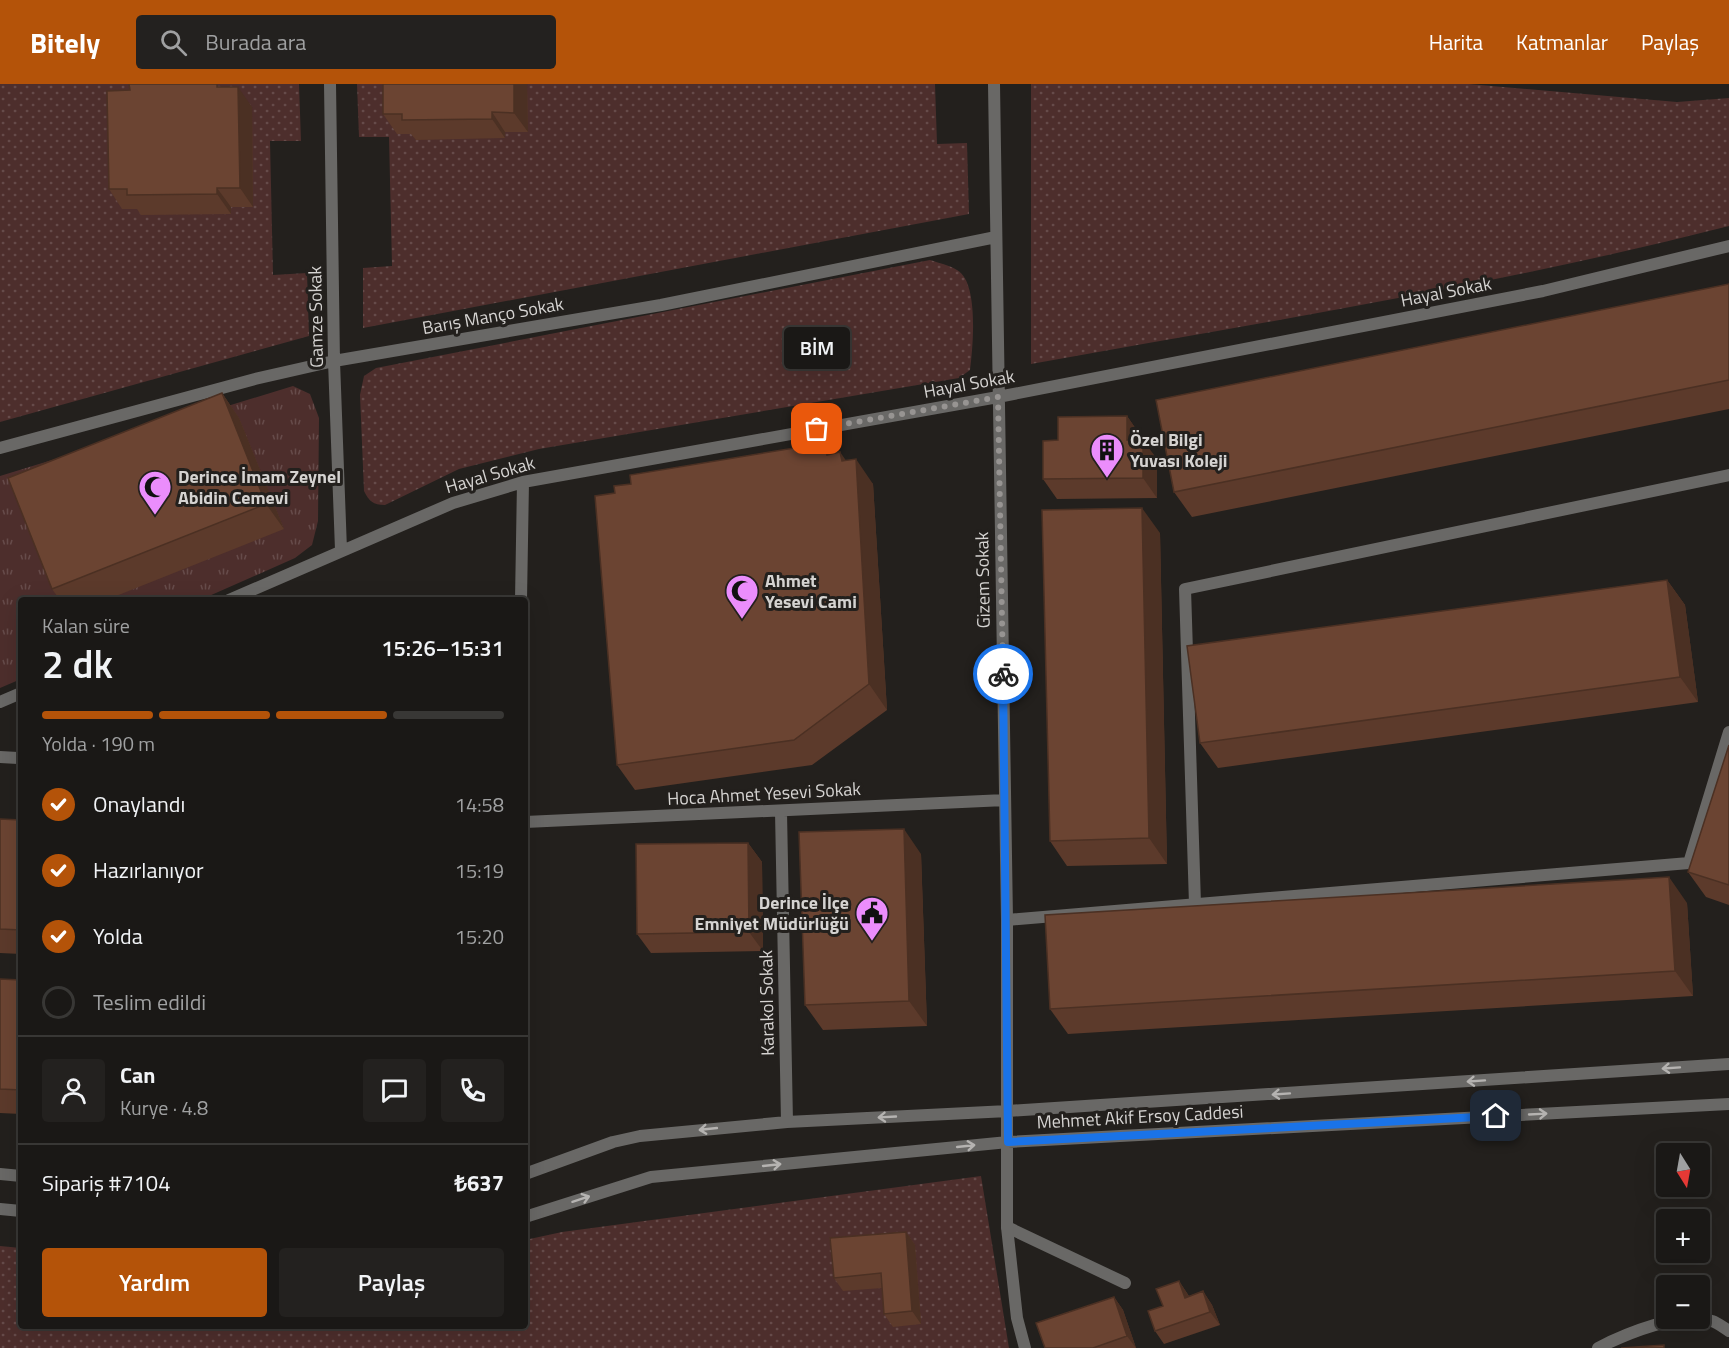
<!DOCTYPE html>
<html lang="tr">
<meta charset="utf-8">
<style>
:root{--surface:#1a1816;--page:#23211f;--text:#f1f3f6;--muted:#9fa0a1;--line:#383735;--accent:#b45309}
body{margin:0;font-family:"Titillium Web",sans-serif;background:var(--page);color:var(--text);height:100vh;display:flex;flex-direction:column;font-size:22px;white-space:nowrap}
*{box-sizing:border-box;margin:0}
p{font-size:20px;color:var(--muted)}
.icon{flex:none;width:33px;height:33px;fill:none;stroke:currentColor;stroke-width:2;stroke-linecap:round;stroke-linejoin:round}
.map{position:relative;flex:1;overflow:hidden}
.details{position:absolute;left:18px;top:513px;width:510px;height:732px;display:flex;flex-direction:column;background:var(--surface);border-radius:6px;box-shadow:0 6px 24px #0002,0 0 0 2px var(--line)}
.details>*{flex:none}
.needle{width:39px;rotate:169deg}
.tools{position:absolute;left:1656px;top:1059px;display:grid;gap:12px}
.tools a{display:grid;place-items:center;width:54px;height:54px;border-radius:6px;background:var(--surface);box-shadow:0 6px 24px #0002,0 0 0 2px var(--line);font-size:30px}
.pin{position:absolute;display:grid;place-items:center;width:51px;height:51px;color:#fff;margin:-26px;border-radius:12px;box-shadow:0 3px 9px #0006}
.courier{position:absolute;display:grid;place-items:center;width:60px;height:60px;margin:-30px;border:4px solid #1a73e8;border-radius:50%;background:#fff;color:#222;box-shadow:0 2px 8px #0007}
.bubble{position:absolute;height:42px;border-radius:6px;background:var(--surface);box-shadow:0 6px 24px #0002,0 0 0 2px var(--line);font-size:20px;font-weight:600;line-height:42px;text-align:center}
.head em{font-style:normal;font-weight:600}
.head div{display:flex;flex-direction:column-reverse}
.head{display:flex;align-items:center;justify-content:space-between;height:102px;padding:0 24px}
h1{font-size:39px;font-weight:600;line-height:45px}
.bar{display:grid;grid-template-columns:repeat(4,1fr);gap:9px 6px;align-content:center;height:72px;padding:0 24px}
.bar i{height:8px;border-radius:4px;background:var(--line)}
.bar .on{background:var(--accent)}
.bar p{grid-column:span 4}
.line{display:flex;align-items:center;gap:15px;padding:0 24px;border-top:2px solid var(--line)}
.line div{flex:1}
.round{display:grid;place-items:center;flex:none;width:63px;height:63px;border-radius:6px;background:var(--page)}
ol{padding:0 24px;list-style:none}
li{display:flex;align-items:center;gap:18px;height:66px}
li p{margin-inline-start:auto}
li .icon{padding:6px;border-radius:50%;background:var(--accent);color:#fff;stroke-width:4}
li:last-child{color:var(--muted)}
li i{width:33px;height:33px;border:3px solid var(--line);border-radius:50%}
.action{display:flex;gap:12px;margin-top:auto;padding:12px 24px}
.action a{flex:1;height:69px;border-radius:6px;background:var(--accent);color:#fff;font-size:24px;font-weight:600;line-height:69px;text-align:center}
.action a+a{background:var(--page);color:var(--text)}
header{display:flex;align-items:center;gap:36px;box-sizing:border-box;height:84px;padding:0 30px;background:var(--accent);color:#fff}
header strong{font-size:28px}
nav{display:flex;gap:33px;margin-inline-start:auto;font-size:21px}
.search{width:420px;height:54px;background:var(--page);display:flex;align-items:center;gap:15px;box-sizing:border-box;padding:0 21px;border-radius:6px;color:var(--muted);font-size:22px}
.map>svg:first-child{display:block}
</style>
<header>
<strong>Bitely</strong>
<div class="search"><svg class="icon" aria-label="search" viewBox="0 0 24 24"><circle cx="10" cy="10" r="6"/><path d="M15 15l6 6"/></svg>Burada ara</div>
<nav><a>Harita</a><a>Katmanlar</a><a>Paylaş</a></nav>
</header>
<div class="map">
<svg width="1729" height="1264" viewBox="0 0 1729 1264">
<defs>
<pattern id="grass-dots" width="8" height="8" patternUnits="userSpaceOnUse" patternTransform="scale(1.5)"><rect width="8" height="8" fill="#4d2e2c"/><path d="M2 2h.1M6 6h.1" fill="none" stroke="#664b4a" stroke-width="1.8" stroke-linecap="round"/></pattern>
<pattern id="park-tufts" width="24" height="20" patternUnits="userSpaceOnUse" patternTransform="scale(1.5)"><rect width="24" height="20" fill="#4d2e2c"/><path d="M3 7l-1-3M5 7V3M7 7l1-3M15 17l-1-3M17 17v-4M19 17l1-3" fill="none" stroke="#664b4a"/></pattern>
</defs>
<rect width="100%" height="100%" fill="#23201d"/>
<path fill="url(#grass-dots)" d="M0,0H299L301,57H270L273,191L307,189L309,252L0,338Z
M357,0H935L937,60L967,59L969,130L363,244V184L392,182L389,53H359Z
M1031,0H1469L1677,18L1729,14V142C1499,201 1264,238 1031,280Z
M930,176C939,179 949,181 957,186C979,198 973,263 970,286L959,294L539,365L459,385L385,421C373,421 369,417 364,407L360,311L364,292L376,284Z
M981,1092L1009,1264H0V1162L21,1164V1242H525V1156L562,1148Z"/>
<path fill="url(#park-tufts)" d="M293,302L310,310L319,334L318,437L312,461L295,474L200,516H21V595L0,604V392Z"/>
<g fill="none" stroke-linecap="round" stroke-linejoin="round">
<path stroke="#696866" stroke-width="12" d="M0,673L18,674
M1195,820L1185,505L1729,391
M1007,836L1689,779L1729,648
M1007,1143L1125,1199
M1598,1264C1625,1250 1683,1226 1712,1237C1718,1239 1724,1244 1729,1247"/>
<path stroke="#696866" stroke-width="12" d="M330,0L334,277L341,466
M994,0L1007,836V1143L1017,1234L1025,1264
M0,364L255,295L334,277L661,221L996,153
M229,516L453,419L523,398L998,313L1543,207L1729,162
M521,516L523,398
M0,618L21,609
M781,728L787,1038
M525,738L1005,716
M0,1090L21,1092
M525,1090L613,1058L640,1052L787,1038L1008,1027L1729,980
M0,1125L21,1127
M525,1133L651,1093L1008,1058L1729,1020"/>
</g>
<path fill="#5c3a2b" d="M383,0H527L528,48H505V54L416,56L411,50H397L383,30Z
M222,3L252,23L253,123H231V130L141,131L137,125H122L109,105Z
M1729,200V325L1192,433L1174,408Z
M222,309L239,334L284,445L106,516H60L52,505Z
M1127,332L1140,351L1141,356L1157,375V414L1057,415L1043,395L1058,356Z
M833,369L846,377L873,400L887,626L812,681L635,706L617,681Z
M1160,449L1167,780L1067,782L1050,757Z
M1667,496L1685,521L1698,618L1218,684L1200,659Z
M1729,661V821L1706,813L1688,788Z
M0,735L21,736V870L0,869Z
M748,759L762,778L763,867L651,869L637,850Z
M921,770L927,942L823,946L805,921Z
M1687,819L1693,912L1068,950L1050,925Z
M0,895L21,896V1030L0,1029Z
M906,1148L915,1161L921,1240L893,1243L884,1230L882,1204L843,1207L834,1194Z
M1179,1197L1189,1212L1203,1207L1212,1221L1220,1241L1164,1260L1155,1247L1163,1222Z
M1114,1213L1123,1226L1136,1264H1045Z"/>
<path fill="#4b3023" d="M514,0H527L528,48L514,29Z
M238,3L252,23L253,123L240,104Z
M492,28L505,48V54L492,35Z
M217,104L231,123V130L217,110Z
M222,309L239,334L284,445L266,420Z
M1127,332L1140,351L1141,376L1127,356Z
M1143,356L1157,375V414L1143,394Z
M825,359L843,384L827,371Z
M840,368L857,392L856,375L873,400L887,626L869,600Z
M1142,424L1160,449L1167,780L1149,754Z
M1667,496L1685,521L1698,618L1680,593Z
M904,745L921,770L927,942L909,917Z
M748,759L762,778L763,867L749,848Z
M1669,793L1687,819L1693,912L1675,887Z
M906,1148L915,1161L921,1240L912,1227Z
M1179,1197L1188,1211L1194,1227L1185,1214Z
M1203,1207L1212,1221L1220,1241L1210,1228Z
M1114,1213L1123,1226L1136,1264L1127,1252Z"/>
<path fill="#6b4432" stroke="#4b3023" stroke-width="1.5" d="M129,0H217V3H238L240,104H217V110L127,111V105H109L107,7L130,6Z
M383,0H514V29L492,28V35L402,36V30H383Z
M1729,200V296L1174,408L1156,316Z
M222,309L266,420L52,505L8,394Z
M1127,332V356H1143V394L1043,395V357L1058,356V333Z
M825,359L827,371L840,368L842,377L856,375L869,600L794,656L617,681L595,412L615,409L614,402L631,400L630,391Z
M1142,424L1149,754L1050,757L1042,426Z
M1667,496L1680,593L1200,659L1187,562Z
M1729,661V801L1688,788Z
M0,735L21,736V846L0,845Z
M904,745L909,917L805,921L799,748Z
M748,759L749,848L637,850L636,760Z
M1669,793L1675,887L1050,925L1045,831Z
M0,895L21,896V1006L0,1005Z
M906,1148L912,1227L884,1230L881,1189L834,1194L830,1154Z
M1179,1197L1185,1214L1203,1207L1210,1228L1155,1247L1148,1227L1163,1222L1156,1205Z
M1114,1213L1127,1252L1093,1264H1045L1036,1239Z
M1664,1261V1264H1621Z"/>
<defs><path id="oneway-shaft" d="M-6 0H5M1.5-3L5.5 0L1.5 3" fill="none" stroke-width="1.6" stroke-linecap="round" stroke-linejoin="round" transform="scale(1.5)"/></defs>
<g stroke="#b5b3b1">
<use href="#oneway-shaft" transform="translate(1671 984) rotate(176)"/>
<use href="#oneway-shaft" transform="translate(1476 997) rotate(176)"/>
<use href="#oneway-shaft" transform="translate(1281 1010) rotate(176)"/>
<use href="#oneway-shaft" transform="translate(1538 1030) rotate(-3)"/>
<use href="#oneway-shaft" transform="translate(887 1033) rotate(177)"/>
<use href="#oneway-shaft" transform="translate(708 1045) rotate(174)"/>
<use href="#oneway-shaft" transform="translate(966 1062) rotate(-6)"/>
<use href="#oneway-shaft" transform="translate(772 1081) rotate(-6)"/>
<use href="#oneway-shaft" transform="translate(581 1115) rotate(-18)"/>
</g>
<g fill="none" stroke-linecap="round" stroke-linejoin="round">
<path stroke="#979492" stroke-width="6" stroke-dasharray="0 10.8" d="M817,345L998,313L1003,590"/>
<path stroke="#1a73e8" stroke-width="8" d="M1003,590L1008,1058L1496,1032"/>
</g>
<defs>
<g id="building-pin" transform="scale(1.725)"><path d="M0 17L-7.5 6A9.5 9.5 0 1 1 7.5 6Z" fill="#eb8dfc" stroke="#23201d"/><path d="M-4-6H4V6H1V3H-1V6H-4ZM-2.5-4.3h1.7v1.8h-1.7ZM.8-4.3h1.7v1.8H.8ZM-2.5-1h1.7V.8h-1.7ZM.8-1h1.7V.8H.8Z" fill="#111"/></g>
<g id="mosque-pin" transform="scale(1.725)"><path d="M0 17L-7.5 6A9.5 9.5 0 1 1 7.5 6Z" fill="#eb8dfc" stroke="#23201d"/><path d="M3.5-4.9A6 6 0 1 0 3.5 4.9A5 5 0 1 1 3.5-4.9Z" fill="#111"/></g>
<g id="civic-pin" transform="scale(1.725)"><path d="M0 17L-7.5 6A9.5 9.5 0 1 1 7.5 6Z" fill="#eb8dfc" stroke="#23201d"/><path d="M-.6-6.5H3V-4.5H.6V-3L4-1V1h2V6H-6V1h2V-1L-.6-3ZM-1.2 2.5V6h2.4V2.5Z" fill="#111"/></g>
</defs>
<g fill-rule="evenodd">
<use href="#building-pin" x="1107" y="366"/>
<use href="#mosque-pin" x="155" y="403"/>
<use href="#mosque-pin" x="742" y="507"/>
<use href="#civic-pin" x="872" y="829"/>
</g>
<g text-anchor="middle" stroke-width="6" stroke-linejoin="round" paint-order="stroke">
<g font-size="18" fill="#d5d3d1" stroke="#23201d">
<text transform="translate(1446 208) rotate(-11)" y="6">Hayal Sokak</text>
<text transform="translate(493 232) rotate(-10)" y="6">Barış Manço Sokak</text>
<text transform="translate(316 233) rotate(-91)" y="6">Gamze Sokak</text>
<text transform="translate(969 300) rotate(-10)" y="6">Hayal Sokak</text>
<text transform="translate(490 391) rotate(-16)" y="6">Hayal Sokak</text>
<text transform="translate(983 496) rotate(-91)" y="6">Gizem Sokak</text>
<text transform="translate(764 710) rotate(-3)" y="6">Hoca Ahmet Yesevi Sokak</text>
<text transform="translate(767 919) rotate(-91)" y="6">Karakol Sokak</text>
<text transform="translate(1140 1033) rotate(-3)" y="6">Mehmet Akif Ersoy Caddesi</text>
</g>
<g font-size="18" font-weight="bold" fill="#d5d3d1" stroke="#23201d" text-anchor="start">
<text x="1130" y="362">Özel Bilgi<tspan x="1130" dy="21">Yuvası Koleji</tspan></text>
<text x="178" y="399">Derince İmam Zeynel<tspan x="178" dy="21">Abidin Cemevi</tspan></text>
<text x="765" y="503">Ahmet<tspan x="765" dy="21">Yesevi Cami</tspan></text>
<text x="849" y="825" text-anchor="end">Derince İlçe<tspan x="849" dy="21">Emniyet Müdürlüğü</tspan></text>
</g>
</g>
</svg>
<div class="tools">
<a><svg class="needle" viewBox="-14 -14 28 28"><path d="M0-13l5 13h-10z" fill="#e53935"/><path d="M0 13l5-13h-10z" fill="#9fa0a1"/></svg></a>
<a>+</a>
<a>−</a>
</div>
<div class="pin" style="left:817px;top:345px;background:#ea580c"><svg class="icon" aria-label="bag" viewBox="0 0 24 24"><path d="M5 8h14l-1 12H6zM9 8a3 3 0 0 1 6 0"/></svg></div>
<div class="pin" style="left:1496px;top:1032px;background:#1f2937"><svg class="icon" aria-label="home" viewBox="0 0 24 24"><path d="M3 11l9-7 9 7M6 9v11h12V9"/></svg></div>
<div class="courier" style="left:1003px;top:590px"><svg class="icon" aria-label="bike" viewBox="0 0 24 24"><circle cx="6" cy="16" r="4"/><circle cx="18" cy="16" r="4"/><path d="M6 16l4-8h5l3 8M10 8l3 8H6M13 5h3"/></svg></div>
<div class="bubble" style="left:784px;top:243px;width:66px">BİM</div>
<section class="details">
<div class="head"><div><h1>2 dk</h1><p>Kalan süre</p></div><em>15:26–15:31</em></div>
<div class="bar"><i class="on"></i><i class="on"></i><i class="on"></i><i></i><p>Yolda · 190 m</p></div>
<ol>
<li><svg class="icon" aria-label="check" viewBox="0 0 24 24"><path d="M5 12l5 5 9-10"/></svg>Onaylandı<p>14:58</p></li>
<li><svg class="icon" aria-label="check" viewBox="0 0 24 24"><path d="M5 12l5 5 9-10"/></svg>Hazırlanıyor<p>15:19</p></li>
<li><svg class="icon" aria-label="check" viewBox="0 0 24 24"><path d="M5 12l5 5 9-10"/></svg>Yolda<p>15:20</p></li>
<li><i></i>Teslim edildi</li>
</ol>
<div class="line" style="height:108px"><a class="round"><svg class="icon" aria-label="person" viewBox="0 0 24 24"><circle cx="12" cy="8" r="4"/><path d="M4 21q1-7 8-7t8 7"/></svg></a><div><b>Can</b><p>Kurye · 4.8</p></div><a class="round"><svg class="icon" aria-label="chat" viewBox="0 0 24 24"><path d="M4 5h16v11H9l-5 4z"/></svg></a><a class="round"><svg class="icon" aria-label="phone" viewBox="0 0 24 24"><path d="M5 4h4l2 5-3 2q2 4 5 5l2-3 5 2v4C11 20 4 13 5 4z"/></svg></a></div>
<div class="line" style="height:78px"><div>Sipariş #7104</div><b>₺637</b></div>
<div class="action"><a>Yardım</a><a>Paylaş</a></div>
</section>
</div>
